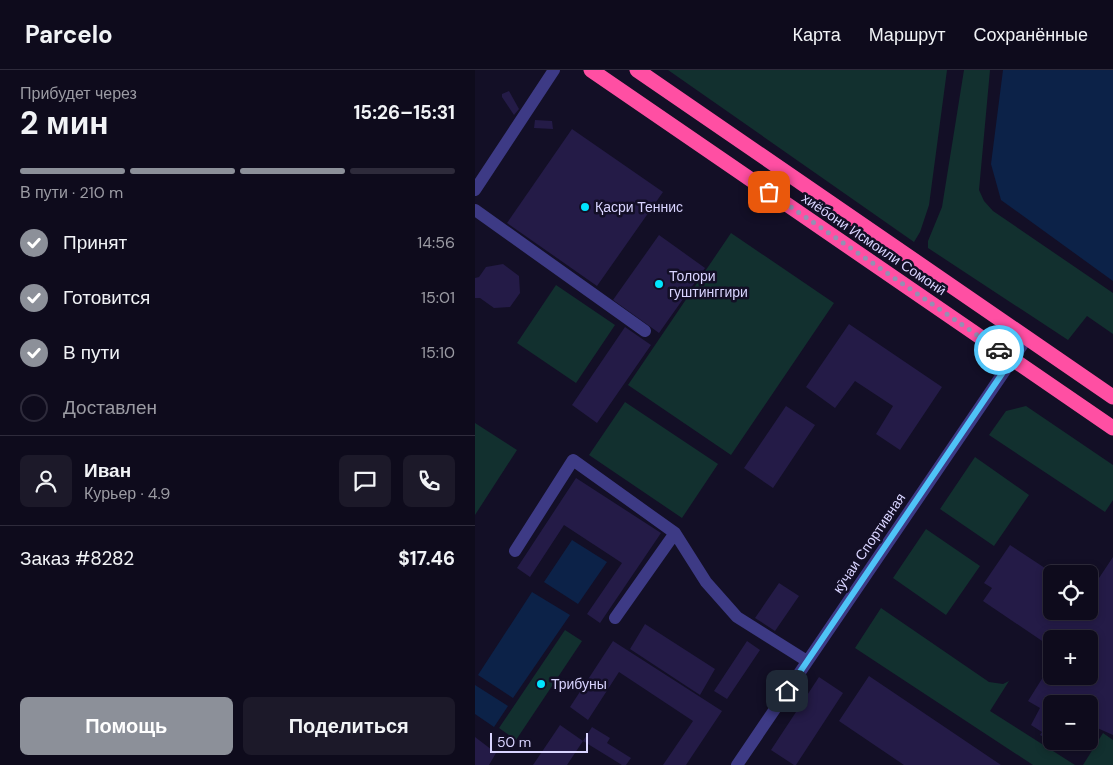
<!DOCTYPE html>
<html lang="ru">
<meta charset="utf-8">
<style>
:root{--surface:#0e0b1c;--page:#1c1929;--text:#f1f3f6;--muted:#9b9ba3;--line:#2e2b3b;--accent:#8c9099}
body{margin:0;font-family:"DM Sans",sans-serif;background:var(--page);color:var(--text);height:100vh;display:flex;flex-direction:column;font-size:19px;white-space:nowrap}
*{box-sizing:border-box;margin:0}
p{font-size:16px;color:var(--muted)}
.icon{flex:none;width:28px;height:28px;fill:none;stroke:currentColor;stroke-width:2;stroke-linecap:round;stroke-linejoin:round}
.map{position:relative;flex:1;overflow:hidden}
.details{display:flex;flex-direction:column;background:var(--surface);width:475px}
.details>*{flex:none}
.tools{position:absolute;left:568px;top:495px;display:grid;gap:10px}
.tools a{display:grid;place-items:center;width:55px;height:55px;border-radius:8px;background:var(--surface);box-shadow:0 2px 8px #0003,0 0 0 1px var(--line);font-size:25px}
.scale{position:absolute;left:15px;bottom:12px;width:98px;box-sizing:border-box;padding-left:5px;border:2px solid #d9d4ff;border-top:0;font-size:14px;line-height:18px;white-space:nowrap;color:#d9d4ff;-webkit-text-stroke:4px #130f26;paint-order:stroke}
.pin{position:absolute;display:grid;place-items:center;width:42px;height:42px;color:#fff;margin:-21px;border-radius:10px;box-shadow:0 2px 8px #0006}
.courier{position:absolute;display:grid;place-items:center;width:50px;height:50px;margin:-25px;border:4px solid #4fc3f7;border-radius:50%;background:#fff;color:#222;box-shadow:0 1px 6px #0007}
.overview em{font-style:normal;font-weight:700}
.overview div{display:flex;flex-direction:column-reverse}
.overview{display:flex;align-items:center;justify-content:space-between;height:85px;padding:0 20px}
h1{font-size:32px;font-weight:700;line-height:38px}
.bar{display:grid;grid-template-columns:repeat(4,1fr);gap:8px 5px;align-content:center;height:60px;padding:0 20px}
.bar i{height:6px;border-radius:4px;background:var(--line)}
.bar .current{background:var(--accent)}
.bar p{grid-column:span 4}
.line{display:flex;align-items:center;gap:12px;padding:0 20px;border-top:1px solid var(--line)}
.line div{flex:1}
.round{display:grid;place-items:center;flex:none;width:52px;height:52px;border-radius:8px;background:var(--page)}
ol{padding:0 20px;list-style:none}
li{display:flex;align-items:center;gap:15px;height:55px}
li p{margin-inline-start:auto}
li .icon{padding:5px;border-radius:50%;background:var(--accent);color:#fff;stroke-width:4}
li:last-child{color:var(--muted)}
li i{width:28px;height:28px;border:2px solid var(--line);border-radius:50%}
.cta{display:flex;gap:10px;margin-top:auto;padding:10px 20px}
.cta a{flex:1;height:58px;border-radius:8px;background:var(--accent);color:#fff;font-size:20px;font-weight:700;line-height:58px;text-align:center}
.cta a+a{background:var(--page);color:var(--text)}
header{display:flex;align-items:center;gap:30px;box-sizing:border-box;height:70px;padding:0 25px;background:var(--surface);border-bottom:1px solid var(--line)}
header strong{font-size:24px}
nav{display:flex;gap:28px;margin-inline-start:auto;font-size:18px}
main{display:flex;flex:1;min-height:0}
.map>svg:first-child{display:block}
</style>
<header>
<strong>Parcelo</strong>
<nav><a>Карта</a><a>Маршрут</a><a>Сохранённые</a></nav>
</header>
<main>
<section class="details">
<div class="overview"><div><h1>2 мин</h1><p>Прибудет через</p></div><em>15:26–15:31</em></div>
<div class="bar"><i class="current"></i><i class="current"></i><i class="current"></i><i></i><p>В пути · 210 m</p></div>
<ol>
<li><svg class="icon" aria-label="check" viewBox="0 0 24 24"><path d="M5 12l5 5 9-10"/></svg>Принят<p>14:56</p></li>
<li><svg class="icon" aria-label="check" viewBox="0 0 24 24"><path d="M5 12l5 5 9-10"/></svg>Готовится<p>15:01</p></li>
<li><svg class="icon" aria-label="check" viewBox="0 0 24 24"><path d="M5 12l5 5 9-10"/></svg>В пути<p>15:10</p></li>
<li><i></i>Доставлен</li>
</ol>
<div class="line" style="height:90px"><a class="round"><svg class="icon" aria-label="person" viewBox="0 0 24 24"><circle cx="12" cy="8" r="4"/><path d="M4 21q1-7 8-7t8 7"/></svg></a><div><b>Иван</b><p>Курьер · 4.9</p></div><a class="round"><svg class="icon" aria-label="chat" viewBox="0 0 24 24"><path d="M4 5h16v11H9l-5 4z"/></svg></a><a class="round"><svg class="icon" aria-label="phone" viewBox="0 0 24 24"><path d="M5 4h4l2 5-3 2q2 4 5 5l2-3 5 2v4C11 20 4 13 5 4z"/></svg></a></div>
<div class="line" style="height:65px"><div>Заказ #8282</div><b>$17.46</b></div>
<div class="cta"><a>Помощь</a><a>Поделиться</a></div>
</section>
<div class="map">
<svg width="638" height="695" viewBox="0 0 638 695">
<rect width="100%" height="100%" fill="#130f26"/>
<path fill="#12302f" d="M193,0H472L454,135L445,162L439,172Z
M489,0H515L504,120L509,131L518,141L638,223V264L612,246L593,270L453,178V171L467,137Z
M256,163L359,233L256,385L153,315Z
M81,215L140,255L101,313L42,273Z
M150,332L243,394L207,448L114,385Z
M551,336L638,395V430L630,442L514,365L531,341Z
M0,353L42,380L0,445Z
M500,387L554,425L519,476L465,439Z
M451,459L505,496L471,545L418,508Z
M406,538L514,612L528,614L534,611L515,641L600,695H558L380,578Z
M90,560L107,571L41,670L24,658Z
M628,663L638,670V695H608Z"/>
<path fill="#0c2248" d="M528,0H638V211L526,130L516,94Z
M97,470L132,492L103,534L69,512Z
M57,522L95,545L38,628L3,605Z
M0,615L33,636L19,657L0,644Z"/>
<path fill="#241b47" d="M34,21L44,39L39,45L27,27V24Z
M60,50L77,51L78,59L59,58Z
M97,59L188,122L122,216L32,153Z
M184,165L230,198L184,263L138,230Z
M28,194L44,206L45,223L35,237L19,238L5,228H0V208L4,207L11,197Z
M374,254L467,317L425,380L401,364L418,336L380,311L360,338L331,317Z
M150,257L176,275L122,353L97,335Z
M311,336L340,355L298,418L269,398Z
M101,408L186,463L125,553L112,544L147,493L89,455L55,507L42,498Z
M535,475L579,504H576V541H614V523L638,487V665L620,657L614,668V634H576V671L565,665L567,662L556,655L565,638L553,631L575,596L570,593L576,582V606H614V569H576V577L508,531L517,518L509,513Z
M304,513L324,526L300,561L280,548Z
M170,554L240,599L225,625L155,579Z
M138,571L247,641L211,695H188L218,651L144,602L113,650L95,637Z
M272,571L285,580L252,629L239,621Z
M394,606L526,695H429L364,651Z
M344,607L368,623L321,695H319L296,680Z
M85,655L108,671L92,695H58Z
M117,657L135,668L132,673L156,688L151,695H147L108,671Z
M0,667L21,683L14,695H0Z"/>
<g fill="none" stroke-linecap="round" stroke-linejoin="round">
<path stroke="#3d3a85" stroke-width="12" d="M0,120L79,0
M0,140L170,261
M40,481L98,390L200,463L231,512L262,547L332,591
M140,548L200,463
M262,695L552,268"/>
<path stroke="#ff4fa3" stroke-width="15" d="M116,0L638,358
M162,0L638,327"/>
</g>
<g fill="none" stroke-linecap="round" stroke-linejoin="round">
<path stroke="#948fb3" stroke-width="5" stroke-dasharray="0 9" d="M294,122L524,280"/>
<path stroke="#4fc3f7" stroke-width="6" d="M312,621L537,289L524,280"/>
</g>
<g fill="#00e5ff" stroke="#130f26" stroke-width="2">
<circle cx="110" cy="137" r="5"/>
<circle cx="184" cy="214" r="5"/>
<circle cx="66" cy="614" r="5"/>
</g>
<g text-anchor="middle" stroke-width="5" stroke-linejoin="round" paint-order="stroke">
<g font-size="14" fill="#d9d4ff" stroke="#130f26" text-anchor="start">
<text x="120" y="142">Қасри Теннис</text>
<text x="194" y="211">Толори<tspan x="194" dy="16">гуштинггири</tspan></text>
<text x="76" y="619">Трибуны</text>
</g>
<g font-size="14" fill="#d9d4ff" stroke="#130f26">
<text transform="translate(399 174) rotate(34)" y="5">хиёбони Исмоили Сомонӣ</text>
<text transform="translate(394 473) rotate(-56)" y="5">кӯчаи Спортивная</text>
</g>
</g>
</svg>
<div class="tools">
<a><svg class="icon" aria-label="locate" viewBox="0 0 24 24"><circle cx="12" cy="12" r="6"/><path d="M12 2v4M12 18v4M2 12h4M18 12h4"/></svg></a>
<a>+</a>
<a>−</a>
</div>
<div class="scale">50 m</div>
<div class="pin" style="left:294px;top:122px;background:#ea580c"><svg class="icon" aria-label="bag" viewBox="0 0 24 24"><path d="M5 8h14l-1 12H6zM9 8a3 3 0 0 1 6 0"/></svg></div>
<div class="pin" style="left:312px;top:621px;background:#1f2937"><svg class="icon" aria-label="home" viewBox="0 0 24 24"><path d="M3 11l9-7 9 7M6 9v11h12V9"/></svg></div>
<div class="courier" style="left:524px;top:280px"><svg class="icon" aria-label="car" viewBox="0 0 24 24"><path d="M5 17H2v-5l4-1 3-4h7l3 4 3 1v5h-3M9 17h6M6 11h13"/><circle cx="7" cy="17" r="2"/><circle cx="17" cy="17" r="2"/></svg></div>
</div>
</main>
